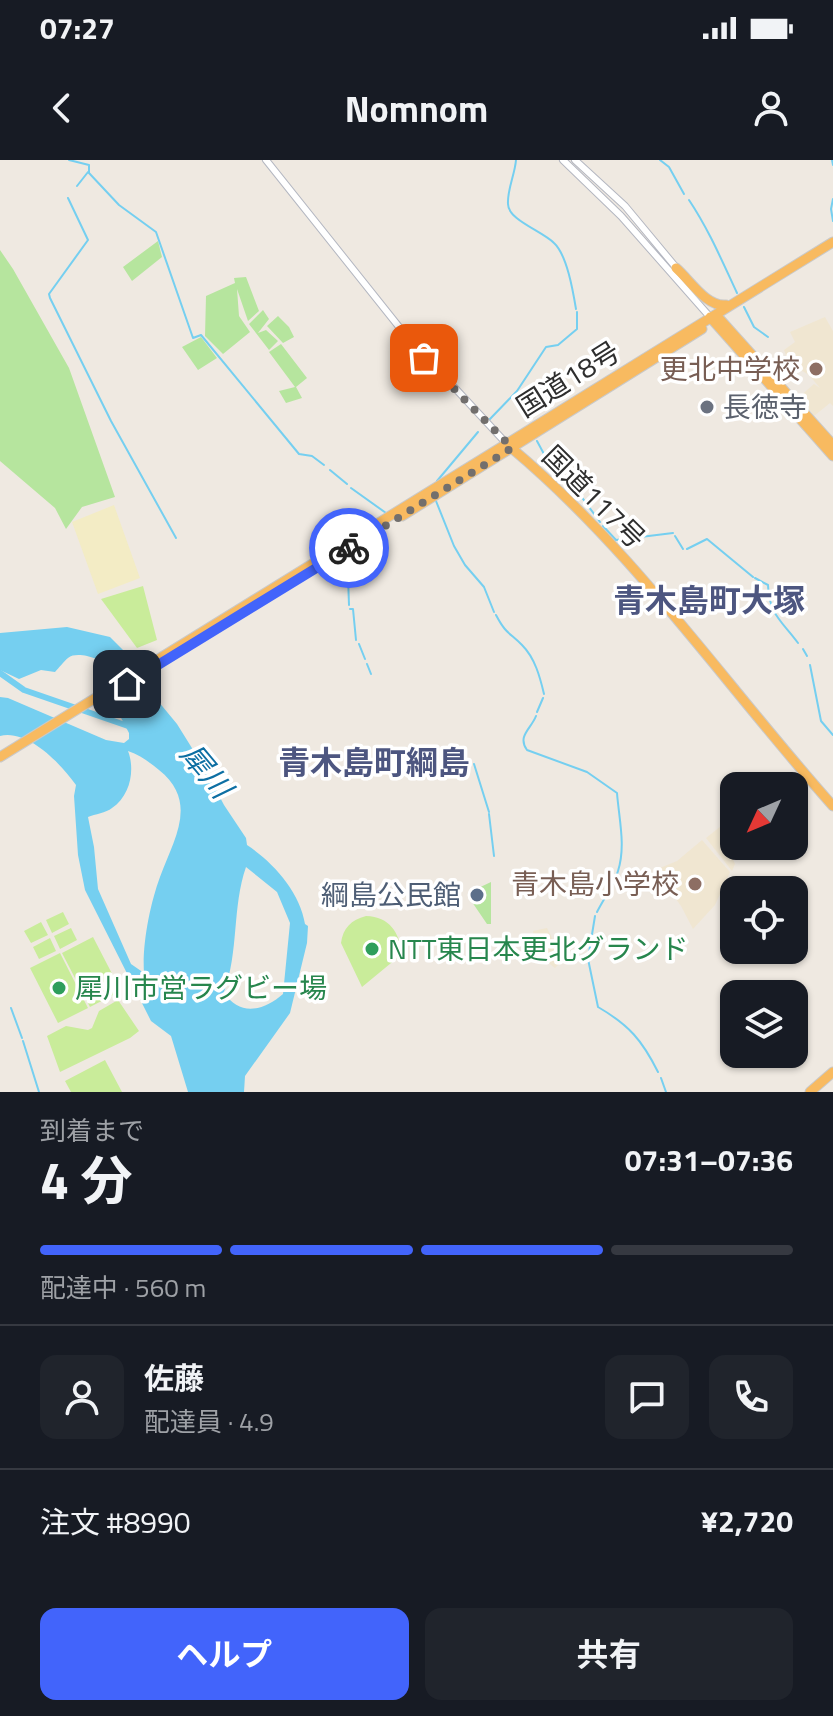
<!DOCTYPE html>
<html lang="ja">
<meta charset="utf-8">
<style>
:root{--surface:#171b24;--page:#20242c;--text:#f1f3f6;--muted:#9ea1a6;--line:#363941;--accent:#4264fb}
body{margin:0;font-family:"Titillium Web","Noto Sans JP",sans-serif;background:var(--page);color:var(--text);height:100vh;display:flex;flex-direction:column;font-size:30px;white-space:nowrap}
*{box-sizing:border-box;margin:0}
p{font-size:26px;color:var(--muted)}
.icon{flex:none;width:44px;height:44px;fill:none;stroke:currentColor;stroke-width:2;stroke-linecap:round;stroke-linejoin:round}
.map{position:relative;height:932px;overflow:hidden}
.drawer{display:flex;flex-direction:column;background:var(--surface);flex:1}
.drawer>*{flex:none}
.needle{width:52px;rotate:226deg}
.fabs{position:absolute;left:720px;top:612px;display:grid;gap:16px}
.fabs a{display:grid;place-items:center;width:88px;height:88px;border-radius:16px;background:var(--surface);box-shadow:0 2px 6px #0004;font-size:40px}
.pin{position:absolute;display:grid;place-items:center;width:68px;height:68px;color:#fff;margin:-34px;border-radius:16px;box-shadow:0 4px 12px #0006}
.courier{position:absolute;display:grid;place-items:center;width:80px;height:80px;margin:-40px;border:6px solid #4264fb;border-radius:50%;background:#fff;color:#222;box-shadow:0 2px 10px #0007}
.headline em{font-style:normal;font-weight:700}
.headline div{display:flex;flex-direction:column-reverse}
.headline{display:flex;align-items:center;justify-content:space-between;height:136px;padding:0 40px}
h1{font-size:52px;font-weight:700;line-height:60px}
.bar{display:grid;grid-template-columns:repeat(4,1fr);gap:12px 8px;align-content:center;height:96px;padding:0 40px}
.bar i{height:10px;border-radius:6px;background:var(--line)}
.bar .active{background:var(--accent)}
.bar p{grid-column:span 4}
.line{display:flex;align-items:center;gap:20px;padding:0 40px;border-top:2px solid var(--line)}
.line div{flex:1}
.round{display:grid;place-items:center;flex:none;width:84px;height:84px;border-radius:16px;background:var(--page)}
.cta{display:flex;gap:16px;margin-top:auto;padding:16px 40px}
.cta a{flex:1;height:92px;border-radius:16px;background:var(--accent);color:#fff;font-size:32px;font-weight:700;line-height:92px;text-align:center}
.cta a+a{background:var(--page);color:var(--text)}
.status{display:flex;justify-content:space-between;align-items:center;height:56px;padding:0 40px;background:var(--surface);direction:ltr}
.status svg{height:22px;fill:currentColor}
header{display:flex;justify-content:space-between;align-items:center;height:104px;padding:0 40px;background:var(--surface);font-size:36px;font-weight:700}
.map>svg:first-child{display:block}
</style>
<div class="status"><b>07:27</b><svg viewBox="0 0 49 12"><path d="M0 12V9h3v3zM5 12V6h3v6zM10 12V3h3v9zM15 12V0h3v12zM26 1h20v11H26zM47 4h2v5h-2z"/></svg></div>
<header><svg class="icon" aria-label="back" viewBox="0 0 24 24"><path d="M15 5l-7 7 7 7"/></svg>Nomnom<svg class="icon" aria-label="person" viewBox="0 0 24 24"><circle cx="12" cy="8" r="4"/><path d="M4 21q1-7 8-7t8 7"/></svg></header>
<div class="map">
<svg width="833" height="932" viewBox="0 0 833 932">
<rect width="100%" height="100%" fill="#efe9e1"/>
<path fill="#f0e6d1" d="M825,157L833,171V246L830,243L814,256L799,237L814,224L820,228L809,215L789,203L784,190L795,182L790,172Z
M721,666L734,674L728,689L735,704L732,711L706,678Z
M702,680L730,712L715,745L693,769L681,746L655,710L677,701Z
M547,768L563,800L555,808L537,794L533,771Z"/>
<path fill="#b6e59e" d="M158,81L162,97L132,121L123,107Z
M0,90L13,109L69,208L115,337L82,347L66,369L55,348L0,301Z
M246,117L259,151L248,161L237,129L239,156L250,172L223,194L205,176L206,136L235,123L234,118Z
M263,150L269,159L258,173L266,170L278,181L269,190L249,164Z
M278,156L289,167L294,177L283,183L267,166Z
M201,177L217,198L198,210L182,187Z
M281,184L307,218L296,227L302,238L286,243L279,231L295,227L269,192Z
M491,722V764H487L472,742V731Z"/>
<path fill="#f3ecc5" d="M114,345L140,418L98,434L72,362Z"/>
<path fill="#c9ec9a" d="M143,426L157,480L137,488L101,439Z
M63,752L69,764L52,773L46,760Z
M366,756C390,757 399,772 402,794L362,827L341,783C343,768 351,760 366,756Z
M41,762L48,775L31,783L24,771Z
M71,768L77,780L60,789L54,776Z
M93,777L121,831L90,847L62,793Z
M50,778L56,791L39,799L33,787Z
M60,793L88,848L58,863L30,808Z
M118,840L139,871L130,878L60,912L47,876L66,866L88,870L92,868L99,851Z
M105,900L122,932H71L65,921Z"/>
<path fill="#75cff0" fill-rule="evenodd" d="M67,467L110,477L140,507L153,535L177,564L205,609L224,645L246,678L247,685C273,702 300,732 305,764L308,766L307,783L290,853L245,916L244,932H188L171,876L151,861L85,730L78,695L74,636L76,625C61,604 28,569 0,576V537L8,538L106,580L124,583L129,579V573L119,554C126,527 118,503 87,496C81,495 73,494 68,498C64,501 59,508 55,512L41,510L19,519L0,510V473ZM128,591C140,595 149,602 159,610C199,642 174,679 160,717C150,744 142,785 144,813L131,804L98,729L94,687L88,657C95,654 106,653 112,648C131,635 135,609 128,591ZM246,707L277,732L290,763L283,834C264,851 239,857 224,832C239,792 232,747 246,707Z"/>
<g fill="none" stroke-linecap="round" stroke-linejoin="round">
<path stroke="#75cff0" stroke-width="2" d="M69,0L89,5V13L119,45L156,72L193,178L201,175L299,294L312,296L324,305
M516,0C515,14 507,30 508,44C508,60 542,71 554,83C567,95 573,131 576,149
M660,0L669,7L684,34
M832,0L833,5
M77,26L88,12
M68,38L88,80L49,134L50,138L111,261L176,378
M833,39L831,49L833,61
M689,40C709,70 722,101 737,133
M744,147L754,167L768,177
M489,260L517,231L546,187L558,185L577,169V152
M537,281L552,309L575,328L600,362
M330,310L347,324
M437,321L478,272
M351,328L386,353
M436,341L454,386L465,405L484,427L494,452
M603,366L616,380L673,373
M675,376L683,389
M687,389L707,379L753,417
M755,418L768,425C769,455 782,461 798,483
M349,445L348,417L352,411L355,389
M350,449H353L356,480
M496,455C506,474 509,472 522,485C535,498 540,517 544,534
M359,484L365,499
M803,489L807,496
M367,504L371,514
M810,505L821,561L833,575
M537,552L543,538
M536,556C531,569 517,576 527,590L587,612L617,633C619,659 626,686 618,711C614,725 604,738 597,752
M474,604L489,652
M489,654L494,696
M595,756L588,799L598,847C629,865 642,880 658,912
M11,848L22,878
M23,881L39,932
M661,918L666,932"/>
<path stroke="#75cff0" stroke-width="6" d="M0,513L24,530L131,567"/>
<g stroke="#b4b7c1" stroke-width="8">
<path id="secondary" d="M266,0L431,207L454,227L506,283
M563,0L621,56L710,157
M575,0L625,46L679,111"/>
</g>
<g stroke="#c9c9c9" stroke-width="11">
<path id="trunk" d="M676,108C690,120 706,147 726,145
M717,156L833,285
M710,157L833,296
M509,286C634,390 725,525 833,646
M402,356L702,169
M0,597L833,82
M810,932L833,912"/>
</g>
<use href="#secondary" stroke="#fff" stroke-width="6"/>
<use href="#trunk" stroke="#f8ba60" stroke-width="9"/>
</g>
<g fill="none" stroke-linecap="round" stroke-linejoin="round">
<path stroke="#726f6d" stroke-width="8" stroke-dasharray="0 14.4" d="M349,388L512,288L424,198"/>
<path stroke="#4264fb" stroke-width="10" d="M127,524L349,388"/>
</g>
<g fill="#8d6e63" stroke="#fff" stroke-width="3">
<circle cx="816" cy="209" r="8"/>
<circle cx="695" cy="724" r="8"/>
</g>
<circle fill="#6b7280" stroke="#fff" stroke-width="3" cx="707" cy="247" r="8"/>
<circle fill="#5c6f8a" stroke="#fff" stroke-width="3" cx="477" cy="735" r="8"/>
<g fill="#2e9e5b" stroke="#fff" stroke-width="3">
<circle cx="372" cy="789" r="8"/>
<circle cx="59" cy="828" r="8"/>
</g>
<g text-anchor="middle" stroke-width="7" stroke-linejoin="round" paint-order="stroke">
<g font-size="28" fill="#785e54" stroke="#fff" text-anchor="end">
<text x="800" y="219">更北中学校</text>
<text x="679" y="734">青木島小学校</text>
</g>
<g font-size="28" fill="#2e2e2e" stroke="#fff">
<text transform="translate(568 219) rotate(-32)" y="10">国道18号</text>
<text transform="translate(594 337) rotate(45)" y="10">国道117号</text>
</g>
<g font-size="28" fill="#5b616d" stroke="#fff" text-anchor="start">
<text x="723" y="257">長徳寺</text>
</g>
<g font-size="28" fill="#4e5e75" stroke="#fff" text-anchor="end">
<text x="461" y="745">綱島公民館</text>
</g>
<g font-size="28" fill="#27864d" stroke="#fff" text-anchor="start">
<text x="388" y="799">NTT東日本更北グランド</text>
<text x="75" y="838">犀川市営ラグビー場</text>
</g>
<g font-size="30" font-style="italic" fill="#0d6fa3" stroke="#fff">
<text transform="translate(206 611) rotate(50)" y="10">犀川</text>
</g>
<g font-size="32" font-weight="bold" fill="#4d5680" stroke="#fff">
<text x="709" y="452">青木島町大塚</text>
<text x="374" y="614">青木島町綱島</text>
</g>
</g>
</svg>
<div class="fabs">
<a><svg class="needle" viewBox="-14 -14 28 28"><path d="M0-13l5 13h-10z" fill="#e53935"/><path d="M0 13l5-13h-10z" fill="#9ea1a6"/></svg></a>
<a><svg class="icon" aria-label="locate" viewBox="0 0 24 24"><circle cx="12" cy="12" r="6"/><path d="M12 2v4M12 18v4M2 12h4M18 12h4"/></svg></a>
<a><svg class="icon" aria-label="layers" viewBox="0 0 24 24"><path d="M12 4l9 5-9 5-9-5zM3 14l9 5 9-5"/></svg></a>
</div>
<div class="pin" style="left:424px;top:198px;background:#ea580c"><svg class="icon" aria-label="bag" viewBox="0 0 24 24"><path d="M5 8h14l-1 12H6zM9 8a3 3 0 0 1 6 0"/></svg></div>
<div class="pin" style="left:127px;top:524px;background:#1f2937"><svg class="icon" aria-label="home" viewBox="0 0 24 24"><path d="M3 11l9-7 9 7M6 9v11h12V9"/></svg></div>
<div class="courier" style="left:349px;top:388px"><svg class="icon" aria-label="bike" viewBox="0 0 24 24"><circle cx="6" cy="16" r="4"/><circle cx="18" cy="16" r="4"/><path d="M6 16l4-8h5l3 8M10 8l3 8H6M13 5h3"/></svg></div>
</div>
<section class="drawer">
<div class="headline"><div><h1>4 分</h1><p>到着まで</p></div><em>07:31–07:36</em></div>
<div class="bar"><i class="active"></i><i class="active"></i><i class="active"></i><i></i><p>配達中 · 560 m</p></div>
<div class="line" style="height:144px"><a class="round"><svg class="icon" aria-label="person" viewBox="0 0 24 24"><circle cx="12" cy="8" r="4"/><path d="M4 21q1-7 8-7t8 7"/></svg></a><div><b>佐藤</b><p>配達員 · 4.9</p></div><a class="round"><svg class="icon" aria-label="chat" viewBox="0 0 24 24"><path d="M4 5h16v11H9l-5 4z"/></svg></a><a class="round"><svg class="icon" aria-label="phone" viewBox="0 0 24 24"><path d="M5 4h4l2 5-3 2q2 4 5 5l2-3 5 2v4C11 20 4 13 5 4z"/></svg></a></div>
<div class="line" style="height:104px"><div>注文 #8990</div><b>¥2,720</b></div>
<div class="cta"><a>ヘルプ</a><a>共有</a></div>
</section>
